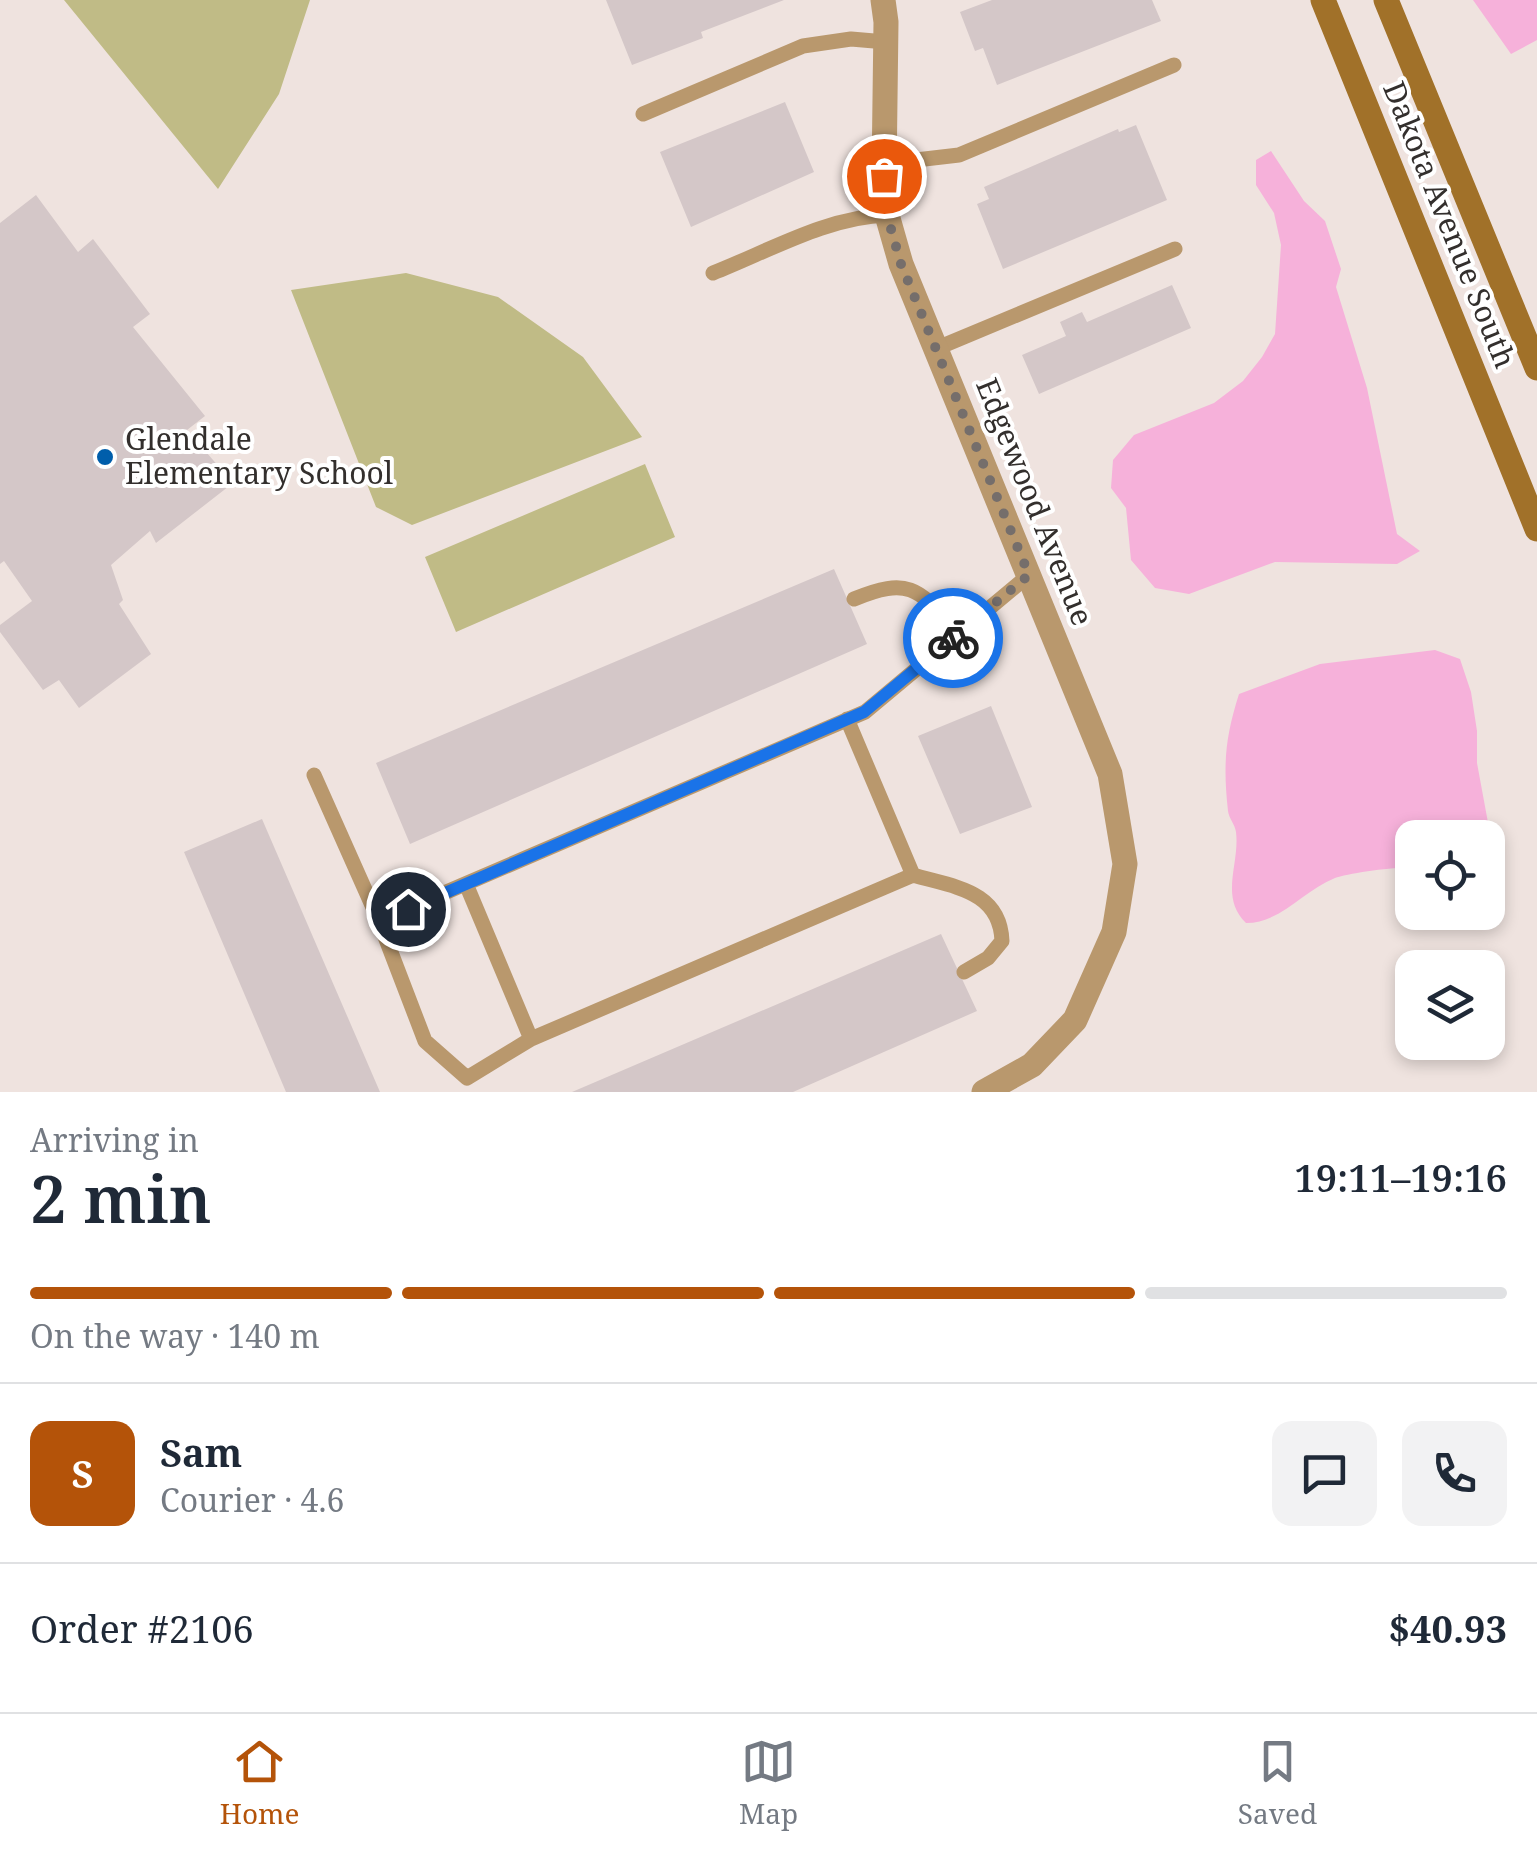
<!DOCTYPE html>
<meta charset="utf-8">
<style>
:root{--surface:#fff;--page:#f2f2f3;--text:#1f2937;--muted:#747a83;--line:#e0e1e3;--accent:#b45309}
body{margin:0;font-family:"Noto Serif",serif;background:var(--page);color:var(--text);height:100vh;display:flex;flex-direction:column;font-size:38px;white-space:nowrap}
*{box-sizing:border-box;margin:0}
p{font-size:32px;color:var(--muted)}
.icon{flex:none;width:55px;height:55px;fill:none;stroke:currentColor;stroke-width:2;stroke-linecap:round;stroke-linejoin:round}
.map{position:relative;height:1092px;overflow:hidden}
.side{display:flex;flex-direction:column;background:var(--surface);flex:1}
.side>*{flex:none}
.fabs{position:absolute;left:1395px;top:820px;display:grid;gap:20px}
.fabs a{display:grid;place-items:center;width:110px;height:110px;border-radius:20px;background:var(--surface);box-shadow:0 5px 15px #0003;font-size:50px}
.pin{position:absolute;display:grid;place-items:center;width:85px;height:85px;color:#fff;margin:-42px;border:5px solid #fff;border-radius:50%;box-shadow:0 2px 10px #0007}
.courier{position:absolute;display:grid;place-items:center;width:100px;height:100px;margin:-50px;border:8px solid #1a73e8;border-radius:50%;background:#fff;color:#222;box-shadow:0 2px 12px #0007}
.head em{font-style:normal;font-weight:600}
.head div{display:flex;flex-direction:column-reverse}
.head{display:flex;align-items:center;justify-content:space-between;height:170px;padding:0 30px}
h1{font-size:65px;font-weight:600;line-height:75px}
.bar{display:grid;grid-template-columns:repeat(4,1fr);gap:15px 10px;align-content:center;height:120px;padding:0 30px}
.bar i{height:12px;border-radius:8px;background:var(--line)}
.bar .on{background:var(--accent)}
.bar p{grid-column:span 4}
.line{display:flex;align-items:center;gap:25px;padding:0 30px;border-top:2px solid var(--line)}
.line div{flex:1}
.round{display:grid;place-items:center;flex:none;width:105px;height:105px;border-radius:20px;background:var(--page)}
.dock{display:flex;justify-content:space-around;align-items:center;height:140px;border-top:2px solid var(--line);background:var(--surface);font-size:28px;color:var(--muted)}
.dock a{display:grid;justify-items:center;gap:5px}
.dock .on{color:var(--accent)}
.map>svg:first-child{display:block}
</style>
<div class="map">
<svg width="1537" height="1092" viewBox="0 0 1537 1092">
<rect width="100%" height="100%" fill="#efe3df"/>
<path fill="#c0bb86" d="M64,0H310L279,94L218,189Z
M406,273L498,297L583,357L642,437L412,525L376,507L291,290Z
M645,464L675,537L456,632L425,557Z"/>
<path fill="#f6b1da" d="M1473,0H1537V40L1511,54Z
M1271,151L1304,201L1325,221L1341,269L1336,287L1367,388L1397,534L1420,551L1397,564L1275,562L1189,594L1155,588L1131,560L1126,508L1111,488L1113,460L1134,435L1214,403L1243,381L1262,357L1275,334L1281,245L1274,213L1256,185V160Z
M1435,650L1460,659L1471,692L1477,731V763L1496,866L1493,896L1488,901V838H1412V868C1400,866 1347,873 1335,878C1304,890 1281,923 1246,923C1219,896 1240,865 1236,832C1235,824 1229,819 1228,811C1223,765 1225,738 1239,694L1320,664Z"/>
<path fill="#d4c7c8" d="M606,0H784L701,32L703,38L632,65Z
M992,0H1152L1161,21L997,85L983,48L975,51L960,12Z
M785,102L814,172L691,227L660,152Z
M1136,125L1167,200L1003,269L977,204L989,199L984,187L1118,129L1119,132Z
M36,195L78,252L93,239L150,314L133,327L205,416L187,430L233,483L156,543L150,531L111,565L123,600L119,604L151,654L79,708L59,680L43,690L0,632V625L32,601L4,561L0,564V223Z
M1172,285L1191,328L1039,394L1022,355L1066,336L1060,322L1082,312L1087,322Z
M834,569L867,644L410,844L376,763Z
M991,706L1032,807L960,834L918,736Z
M262,819L380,1092H286L184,852Z
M941,934L977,1011L793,1092H572Z"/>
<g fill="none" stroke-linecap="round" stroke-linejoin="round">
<path stroke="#b9986d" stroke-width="15" d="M643,114L803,46L851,39L886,42
M884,157L916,160L959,155L1174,65
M713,273C769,251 827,217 887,215
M935,349L1175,249
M854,599C912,575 920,591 958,633
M847,719L913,875L531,1039L467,1078L425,1041L379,921L865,712L1029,575
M314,775L379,921
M913,875C953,887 1000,890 1002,941L988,958L964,972
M466,884L531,1039"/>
<path stroke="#b9986d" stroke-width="25" d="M883,0L886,22L884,176L887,215L901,264L1110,774L1125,864L1114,932L1075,1020L1032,1065L984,1092"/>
<path stroke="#a17129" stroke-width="25" d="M1323,0L1537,529
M1386,0L1537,368"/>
</g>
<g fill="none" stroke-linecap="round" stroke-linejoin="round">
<path stroke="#756e6b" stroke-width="10" stroke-dasharray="0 18" d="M884,176L887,215L901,264L1029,575L953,638"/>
<path stroke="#1a73e8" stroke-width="12" d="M408,909L864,712L953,638"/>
</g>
<circle fill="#005eab" stroke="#fff" stroke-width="4" cx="105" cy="457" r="10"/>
<g text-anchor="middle" stroke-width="8" stroke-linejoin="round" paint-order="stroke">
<g font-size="30" fill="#332f2d" stroke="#fff">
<text transform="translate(1449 225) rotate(68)" y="10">Dakota Avenue South</text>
<text transform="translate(1034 502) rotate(68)" y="10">Edgewood Avenue</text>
</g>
<g font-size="30" fill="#332f2d" stroke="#fff" text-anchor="start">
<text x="125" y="450">Glendale<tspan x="125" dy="34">Elementary School</tspan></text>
</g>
</g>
</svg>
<div class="fabs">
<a><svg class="icon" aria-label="locate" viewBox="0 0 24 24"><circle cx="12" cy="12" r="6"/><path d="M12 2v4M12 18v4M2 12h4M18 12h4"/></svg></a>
<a><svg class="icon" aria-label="layers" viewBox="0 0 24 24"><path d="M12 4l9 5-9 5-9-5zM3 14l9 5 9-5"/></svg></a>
</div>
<div class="pin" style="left:884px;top:176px;background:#ea580c"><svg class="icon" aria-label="bag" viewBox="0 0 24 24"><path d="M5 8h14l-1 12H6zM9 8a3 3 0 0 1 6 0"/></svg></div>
<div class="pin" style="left:408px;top:909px;background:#1f2937"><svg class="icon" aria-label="home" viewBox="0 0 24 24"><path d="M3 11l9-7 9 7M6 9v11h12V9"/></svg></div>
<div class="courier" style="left:953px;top:638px"><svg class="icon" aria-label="bike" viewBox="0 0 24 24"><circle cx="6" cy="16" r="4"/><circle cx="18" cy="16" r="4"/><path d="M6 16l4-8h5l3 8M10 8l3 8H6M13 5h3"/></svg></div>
</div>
<section class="side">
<div class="head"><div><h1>2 min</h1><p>Arriving in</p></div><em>19:11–19:16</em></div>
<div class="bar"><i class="on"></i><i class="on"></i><i class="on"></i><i></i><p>On the way · 140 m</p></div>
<div class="line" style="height:180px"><b class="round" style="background:var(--accent);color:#fff">S</b><div><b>Sam</b><p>Courier · 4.6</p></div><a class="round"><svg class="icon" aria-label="chat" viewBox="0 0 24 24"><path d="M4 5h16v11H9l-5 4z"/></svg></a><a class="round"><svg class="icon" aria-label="phone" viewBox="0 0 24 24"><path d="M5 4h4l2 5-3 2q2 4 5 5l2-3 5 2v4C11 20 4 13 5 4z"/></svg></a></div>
<div class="line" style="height:130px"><div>Order #2106</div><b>$40.93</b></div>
</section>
<nav class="dock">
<a class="on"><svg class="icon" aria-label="home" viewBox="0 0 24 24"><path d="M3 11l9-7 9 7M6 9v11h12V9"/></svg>Home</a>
<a><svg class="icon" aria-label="map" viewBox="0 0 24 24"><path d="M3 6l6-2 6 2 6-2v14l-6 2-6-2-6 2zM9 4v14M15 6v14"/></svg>Map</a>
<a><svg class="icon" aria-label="saved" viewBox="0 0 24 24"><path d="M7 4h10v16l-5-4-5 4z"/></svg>Saved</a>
</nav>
